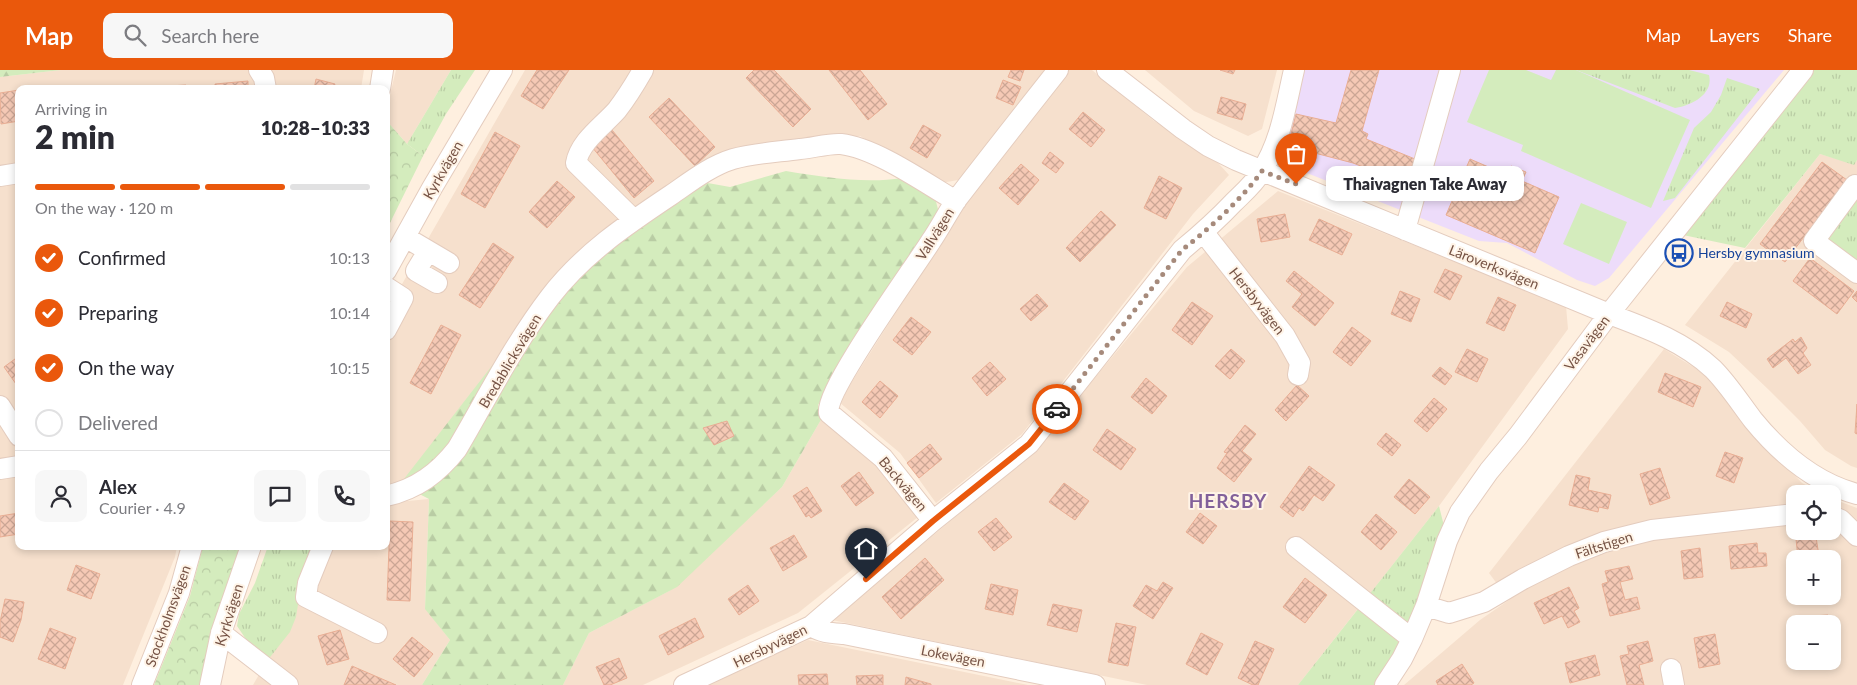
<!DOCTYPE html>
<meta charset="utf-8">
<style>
:root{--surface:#fff;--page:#f7f7f7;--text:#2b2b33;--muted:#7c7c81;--line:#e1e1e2;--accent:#ea580c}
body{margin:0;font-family:Lato,sans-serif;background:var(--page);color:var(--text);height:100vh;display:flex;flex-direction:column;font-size:19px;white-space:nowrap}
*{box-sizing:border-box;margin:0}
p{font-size:16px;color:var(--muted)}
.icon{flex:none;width:28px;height:28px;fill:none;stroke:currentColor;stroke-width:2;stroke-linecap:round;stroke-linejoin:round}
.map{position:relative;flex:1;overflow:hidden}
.drawer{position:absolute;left:15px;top:15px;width:375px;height:465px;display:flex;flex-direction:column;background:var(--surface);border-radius:10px;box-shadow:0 2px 8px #0003}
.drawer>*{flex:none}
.tools{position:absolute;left:1786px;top:415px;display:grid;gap:10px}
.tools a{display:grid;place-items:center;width:55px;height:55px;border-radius:10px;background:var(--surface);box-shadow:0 2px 8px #0003;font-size:25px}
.pin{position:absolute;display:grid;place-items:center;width:42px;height:42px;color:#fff;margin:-51px -21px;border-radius:50% 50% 50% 0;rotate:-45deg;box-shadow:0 0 5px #0007}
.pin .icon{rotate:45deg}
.courier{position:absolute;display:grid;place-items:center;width:50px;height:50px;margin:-25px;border:4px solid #ea580c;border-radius:50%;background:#fff;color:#222;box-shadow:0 1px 6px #0007}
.bubble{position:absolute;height:35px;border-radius:10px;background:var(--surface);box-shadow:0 2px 8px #0003;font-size:16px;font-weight:800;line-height:35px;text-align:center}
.head em{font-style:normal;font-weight:800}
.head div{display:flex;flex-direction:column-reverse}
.head{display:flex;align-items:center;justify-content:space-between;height:85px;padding:0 20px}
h1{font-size:32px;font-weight:800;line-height:38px}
.bar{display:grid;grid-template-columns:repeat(4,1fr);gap:8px 5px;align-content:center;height:60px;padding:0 20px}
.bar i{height:6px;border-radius:4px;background:var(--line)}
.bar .on{background:var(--accent)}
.bar p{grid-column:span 4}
.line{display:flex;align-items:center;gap:12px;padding:0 20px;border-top:1px solid var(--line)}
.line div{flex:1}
.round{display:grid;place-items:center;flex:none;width:52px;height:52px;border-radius:10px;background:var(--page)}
ol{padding:0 20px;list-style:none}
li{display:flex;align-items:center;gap:15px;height:55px}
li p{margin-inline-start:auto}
li .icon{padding:5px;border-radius:50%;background:var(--accent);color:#fff;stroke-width:4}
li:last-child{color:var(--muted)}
li i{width:28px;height:28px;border:2px solid var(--line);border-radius:50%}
header{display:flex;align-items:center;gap:30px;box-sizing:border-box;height:70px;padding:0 25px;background:var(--accent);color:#fff}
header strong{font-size:24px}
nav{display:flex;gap:28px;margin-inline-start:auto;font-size:18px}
.search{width:350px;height:45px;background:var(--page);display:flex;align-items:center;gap:12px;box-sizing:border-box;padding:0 18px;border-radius:10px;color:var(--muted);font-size:19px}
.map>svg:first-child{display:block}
</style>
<header>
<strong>Map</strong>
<div class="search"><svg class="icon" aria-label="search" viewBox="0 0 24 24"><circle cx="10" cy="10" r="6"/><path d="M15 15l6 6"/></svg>Search here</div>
<nav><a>Map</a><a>Layers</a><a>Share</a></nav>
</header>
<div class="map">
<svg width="1857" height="615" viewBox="0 0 1857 615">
<defs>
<pattern id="grass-tufts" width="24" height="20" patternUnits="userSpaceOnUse" patternTransform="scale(1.25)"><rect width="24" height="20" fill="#d4ecbd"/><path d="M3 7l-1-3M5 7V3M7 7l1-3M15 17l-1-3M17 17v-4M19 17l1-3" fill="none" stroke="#b9cca4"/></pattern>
<pattern id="forest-firs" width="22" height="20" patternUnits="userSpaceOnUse" patternTransform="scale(1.25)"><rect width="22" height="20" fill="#d4ecbd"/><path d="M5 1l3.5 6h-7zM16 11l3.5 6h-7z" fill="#b9cca4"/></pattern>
<pattern id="park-crowns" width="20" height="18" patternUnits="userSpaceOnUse" patternTransform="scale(1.25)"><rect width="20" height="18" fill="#d4ecbd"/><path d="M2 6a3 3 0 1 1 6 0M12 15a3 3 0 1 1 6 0" fill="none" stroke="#b9cca4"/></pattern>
<pattern id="building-cross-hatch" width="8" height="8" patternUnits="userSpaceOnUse" patternTransform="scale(1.25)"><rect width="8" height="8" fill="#f5c9b5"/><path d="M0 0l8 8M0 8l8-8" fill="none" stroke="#cba695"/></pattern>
</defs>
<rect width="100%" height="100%" fill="#feefdf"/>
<path fill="#f6e0cd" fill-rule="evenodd" d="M61,0H364L361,19H19V476H177L175,487L123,615H0V7Z
M396,0H451L407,74L386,50V41Z
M525,0H1053L964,109L941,113L860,66L780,73L767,72L680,108L400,414L386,413V242Z
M1066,0H1092L1154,51L1211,85L1229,105L1193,144L1022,364L936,433L900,383L839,332L966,132Z
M1145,0H1277L1262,59L1248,66L1194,41Z
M1820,84L1854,94L1857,90V398L1851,396L1825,380L1800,351L1770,321L1729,282L1685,255Z
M1278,121L1566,236L1568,259L1439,436L1298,615H1147L832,550L1034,381L1187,197Z
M1664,279L1695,298L1710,310L1786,396L1802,413L1823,424H1795V461H1832L1833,429L1857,438V615H1404L1480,550L1509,530L1489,503ZM1795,489H1832V526H1795ZM1795,554H1832V591H1795Z
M822,348L875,390L918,447L798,543L643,615H563L589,563L669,521L782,417Z
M429,429L425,538L450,570L422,615H253L267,591L300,522L315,476H386V433Z
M808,570L1028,615H704Z"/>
<path fill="#eddcfa" d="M1304,0H1784L1609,208L1595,216L1577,210L1507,173L1479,171L1279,92Z"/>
<path fill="url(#grass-tufts)" d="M451,0H475L446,44L423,86L407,74Z
M1576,0H1689L1709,5C1714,25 1690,36 1675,38Z
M1812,0H1857V90L1854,95L1820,84L1745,178L1683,165Z
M1727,8L1760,19L1675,128L1663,131L1694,58L1711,42L1721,25Z
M1857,129V192L1824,175Z
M1439,436L1444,456L1426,520L1406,558L1368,526Z
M268,476H315L300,522L296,547L290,562L267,591L252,578L237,556L239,544L255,513Z
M1362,534L1403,571L1376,615H1298Z"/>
<path fill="url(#forest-firs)" d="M0,0H61L0,7Z
M786,101C822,107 866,114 902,108L935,128L939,143L877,239L818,335L822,348L782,417L677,517L589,563L563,615H422L450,570L425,539L429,429L400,414L560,208L631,140L680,108L730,117Z"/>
<path fill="url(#park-crowns)" d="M386,50L407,74L423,86L386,161Z
M203,476H241L203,615H154L190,526Z"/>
<path fill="#d4ecbd" d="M1489,0H1526L1551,10L1556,0H1576L1690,50L1651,138L1521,81L1523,75L1467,52Z
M1581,133L1627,152L1609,194L1563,174Z"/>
<path fill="url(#building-cross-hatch)" stroke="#e9ae94" d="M537,0H569L543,39L521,26Z
M754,0H774L811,39L793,57L746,8Z
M829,0H860L887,34L868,50Z
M1011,0H1024L1020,11L1008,7Z
M1220,0H1235L1233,4Z
M1351,0H1379L1362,61L1368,64L1366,69L1415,89L1399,129L1370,117L1376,102L1353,93L1288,76L1296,44L1336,53Z
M316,9L335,14L333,19H314Z
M1003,10L1021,17L1013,35L996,28Z
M248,11V19H215V14Z
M186,15L187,19H152V17Z
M19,20V51L1,54L0,23Z
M1221,27L1246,34L1242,50L1217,43Z
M669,28L715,77L695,96L649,47Z
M1083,42L1105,60L1091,77L1069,59Z
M923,55L941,65L927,88L910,78Z
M612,60L654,111L634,128L592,77Z
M495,62L520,76L485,138L461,124Z
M1050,82L1064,93L1056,103L1042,93Z
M1470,89L1507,105L1511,96L1526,102L1522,111L1559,127L1535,183L1446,145Z
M1822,92L1847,110L1785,192L1760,174Z
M1021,94L1039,110L1018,135L999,118Z
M1159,106L1182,118L1166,149L1144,138Z
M557,111L575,127L547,158L529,142Z
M1101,141L1116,155L1080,192L1066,178Z
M1285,144L1290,167L1261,172L1257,149Z
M1319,149L1352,164L1342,185L1309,170Z
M493,173L514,187L480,238L459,225Z
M1810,188L1854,221L1837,244L1793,211Z
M1445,199L1462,206L1450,230L1434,222Z
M1294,201L1334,233L1315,256L1292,237L1302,224L1286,211Z
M1400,221L1420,229L1411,252L1391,244Z
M1857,221V232L1852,227Z
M1037,224L1048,236L1031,251L1020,239Z
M1498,227L1516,235L1504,261L1486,253Z
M1192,232L1213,246L1192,275L1172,260Z
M1727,232L1752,244L1746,258L1720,246Z
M911,247L931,262L912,285L893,270Z
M441,255L461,265L431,324L410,313Z
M1352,257L1371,271L1351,296L1333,282Z
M1801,267L1807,278L1803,283L1811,295L1798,304L1786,288L1773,298L1767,289L1793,269L1795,272Z
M1231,279L1245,291L1230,309L1215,296Z
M1467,279L1488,289L1477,312L1455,302Z
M19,286V311L16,314L4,297Z
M990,292L1006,309L987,326L972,308Z
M1440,297L1452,306L1445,315L1432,306Z
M1665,303L1701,317L1693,337L1658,322Z
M1146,308L1167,326L1152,344L1131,327Z
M880,311L898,326L880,348L862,332Z
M1297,315L1309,326L1286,351L1275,340Z
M1434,328L1447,339L1427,362L1414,351Z
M1857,334V364L1855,363Z
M727,351L734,366L714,375L703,358Z
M1245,355L1256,364L1242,381L1252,389L1234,412L1217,398L1227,383L1224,382Z
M1107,359L1136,379L1121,400L1093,380Z
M1386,363L1401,375L1392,386L1377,374Z
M930,374L942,389L919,408L907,393Z
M1725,382L1743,388L1734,413L1716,406Z
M1309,396L1335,415L1323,431L1314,425L1303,441L1299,438L1293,447L1280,437Z
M1660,398L1670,428L1650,435L1640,404Z
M859,402L874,423L856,436L841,416Z
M1576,405L1590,408L1588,420L1611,425L1608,439L1599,437L1598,442L1569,435Z
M1409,409L1430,427L1415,444L1394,427Z
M1064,413L1089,431L1075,450L1049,432Z
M807,417L822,441L811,448L809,445L806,447L793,426Z
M19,443V464L0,467V446Z
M1200,443L1217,456L1203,474L1186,462Z
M1376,444L1397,462L1381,480L1361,462Z
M996,448L1012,467L994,481L978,462Z
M390,451L413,452L410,531L387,530Z
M794,465L807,487L783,501L770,478Z
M1816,467L1819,486L1798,488L1796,469Z
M1757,473L1758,483H1766L1767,496L1731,499L1729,476Z
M1700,478L1703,507L1684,509L1681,481Z
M925,488L944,510L901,549L882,527Z
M76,495L100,504L91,529L67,520Z
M1629,496L1633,509L1620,512L1625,530L1637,527L1640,539L1610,546L1602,514L1608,512L1605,501Z
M1305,508L1327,525L1305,553L1283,537Z
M1163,512L1173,518L1153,549L1133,536L1146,515L1157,521Z
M991,514L1018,520L1013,545L985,539Z
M748,515L759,531L739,545L728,529Z
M1569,517L1579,538L1574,541L1580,552L1568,558L1562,546L1544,554L1534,533Z
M5,529L24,532L21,550L13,572L0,567V552Z
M1053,534L1082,540L1077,562L1047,555Z
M1828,545L1829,554H1813L1812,546Z
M695,548L704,567L668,585L659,566Z
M1116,553L1136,557L1128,596L1108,592Z
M50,558L76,568L65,599L38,589Z
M340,560L349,589L327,595L318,566Z
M1201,563L1223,574L1207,605L1186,594Z
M1715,564L1720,594L1699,598L1694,568Z
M412,567L433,584L414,607L393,589Z
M1255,571L1274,579L1258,615H1253L1238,608Z
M1648,571L1653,591L1639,595L1644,615H1627L1620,586L1629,584L1627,576Z
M1595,585L1600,605L1570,613L1565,593Z
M619,588L627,608L610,615H604L596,597Z
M1462,594L1474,613L1471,615H1438L1436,611Z
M352,596L396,615H344Z
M827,604L828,615H799L798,605Z
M883,605V615H857L856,606Z
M906,607L931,614V615H905Z"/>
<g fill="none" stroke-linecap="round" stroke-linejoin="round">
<g stroke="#e4ccbe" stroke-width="22">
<path id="minor" d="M259,0L264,8L266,19
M1107,0L1183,59L1208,76L1236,90L1609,244C1646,258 1683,271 1713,299C1728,314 1740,333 1753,350C1780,383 1815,413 1857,424
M380,19L383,0
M0,106L19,103
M1857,116L1855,115L1814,171L1857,203
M634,150L576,93C580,71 603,56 617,40C627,27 635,14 643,0
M1405,160L1450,0
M1204,163L1285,266L1300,293L1298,305
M405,167L449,193
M428,181L416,201L437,213
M386,201L432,118L502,0
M386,217L403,228L386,260
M0,336L19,366
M0,399L19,396
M386,426C417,419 438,403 457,379C487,328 514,274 550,227C583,184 626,155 671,125C690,112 710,96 733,89C754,83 778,82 800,79C813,78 829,73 841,74C876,78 925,113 956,131
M1832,446L1841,450L1857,466
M933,451L883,388L829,343C824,321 915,197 931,171C940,158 948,142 957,129C990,86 1024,43 1058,0
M323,476L308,513L306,527L377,563
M1296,477L1412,569
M1426,536L1449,543L1484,532L1523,509L1569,486L1604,472L1652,460L1795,444
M811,556C822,563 832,563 844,564L1095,615
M221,563L288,615
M1671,599L1674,615
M142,615L179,523L192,476
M210,615L221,563L251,476
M684,615L811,556L933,451L1029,374L1182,180C1200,165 1217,150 1233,133C1243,123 1254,114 1261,102C1281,72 1286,34 1294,0
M1385,615L1402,589L1412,569L1426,536L1447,471L1460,442L1489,401L1518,366L1609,244L1803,0"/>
</g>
<use href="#minor" stroke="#fff" stroke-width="20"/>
</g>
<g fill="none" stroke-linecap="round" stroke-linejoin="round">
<path stroke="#a68a7b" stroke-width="5" stroke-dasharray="0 9" d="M1057,339L1182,180C1211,157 1240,131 1262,101L1296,114"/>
<path stroke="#ea580c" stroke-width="6" d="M866,509L933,451L1029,374L1057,339"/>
</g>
<defs>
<g id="bus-ring" transform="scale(1.4375)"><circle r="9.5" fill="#fff4e7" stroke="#1a4fb4" stroke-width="1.5"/><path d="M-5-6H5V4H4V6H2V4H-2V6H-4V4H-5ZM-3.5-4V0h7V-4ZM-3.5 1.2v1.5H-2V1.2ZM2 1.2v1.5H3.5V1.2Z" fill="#1a4fb4"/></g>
</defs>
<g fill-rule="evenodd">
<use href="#bus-ring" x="1679" y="183"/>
</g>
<g text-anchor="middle" stroke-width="4" stroke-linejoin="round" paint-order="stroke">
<g font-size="14" fill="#765345" stroke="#fff4e7">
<text transform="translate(443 100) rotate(-60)" y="5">Kyrkvägen</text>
<text transform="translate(935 164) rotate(-58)" y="5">Vallvägen</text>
<text transform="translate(1494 197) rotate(22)" y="5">Läroverksvägen</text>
<text transform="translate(1257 231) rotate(52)" y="5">Hersbyvägen</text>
<text transform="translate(1587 273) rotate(-53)" y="5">Vasavägen</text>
<text transform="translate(510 291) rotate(-59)" y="5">Bredablicksvägen</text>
<text transform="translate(903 414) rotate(50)" y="5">Backvägen</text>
<text transform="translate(1604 475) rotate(-18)" y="5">Fältstigen</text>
<text transform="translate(229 545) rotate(-73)" y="5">Kyrkvägen</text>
<text transform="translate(168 546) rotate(-70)" y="5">Stockholmsvägen</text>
<text transform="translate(770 576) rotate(-26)" y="5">Hersbyvägen</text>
<text transform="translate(953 586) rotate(11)" y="5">Lokevägen</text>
</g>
<g font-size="14" fill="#164399" stroke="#fff4e7" text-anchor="start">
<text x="1698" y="188">Hersby gymnasium</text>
</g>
<g font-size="19" font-weight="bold" letter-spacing="1" fill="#82609a" stroke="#fff4e7">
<text x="1228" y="438">HERSBY</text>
</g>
</g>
</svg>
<div class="tools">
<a><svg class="icon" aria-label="locate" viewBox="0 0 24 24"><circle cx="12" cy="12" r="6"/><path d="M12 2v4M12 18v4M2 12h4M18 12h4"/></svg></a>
<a>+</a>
<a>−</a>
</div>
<div class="pin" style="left:1296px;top:114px;background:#ea580c"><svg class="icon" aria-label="bag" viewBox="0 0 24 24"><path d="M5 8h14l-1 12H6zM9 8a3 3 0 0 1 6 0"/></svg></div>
<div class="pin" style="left:866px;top:509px;background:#1f2937"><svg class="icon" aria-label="home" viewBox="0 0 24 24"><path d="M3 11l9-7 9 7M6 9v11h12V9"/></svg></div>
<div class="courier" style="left:1057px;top:339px"><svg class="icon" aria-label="car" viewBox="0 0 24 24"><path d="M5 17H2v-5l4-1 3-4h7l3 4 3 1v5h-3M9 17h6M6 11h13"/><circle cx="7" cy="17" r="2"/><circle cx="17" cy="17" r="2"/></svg></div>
<div class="bubble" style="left:1326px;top:96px;width:198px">Thaivagnen Take Away</div>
<section class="drawer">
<div class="head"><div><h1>2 min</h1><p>Arriving in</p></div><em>10:28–10:33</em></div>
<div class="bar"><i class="on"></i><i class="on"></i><i class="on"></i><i></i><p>On the way · 120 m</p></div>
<ol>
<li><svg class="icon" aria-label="check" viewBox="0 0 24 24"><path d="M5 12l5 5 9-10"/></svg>Confirmed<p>10:13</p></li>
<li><svg class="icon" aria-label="check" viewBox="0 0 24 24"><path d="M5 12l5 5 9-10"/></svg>Preparing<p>10:14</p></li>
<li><svg class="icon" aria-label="check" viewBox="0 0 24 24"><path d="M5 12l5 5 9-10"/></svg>On the way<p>10:15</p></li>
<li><i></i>Delivered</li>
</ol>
<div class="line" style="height:90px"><a class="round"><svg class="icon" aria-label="person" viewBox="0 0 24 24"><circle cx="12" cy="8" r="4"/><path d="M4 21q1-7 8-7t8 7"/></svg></a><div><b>Alex</b><p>Courier · 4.9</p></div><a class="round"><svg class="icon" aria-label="chat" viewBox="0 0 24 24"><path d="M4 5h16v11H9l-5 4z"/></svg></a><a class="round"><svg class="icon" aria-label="phone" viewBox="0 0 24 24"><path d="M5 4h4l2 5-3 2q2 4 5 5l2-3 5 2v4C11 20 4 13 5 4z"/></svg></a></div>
</section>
</div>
